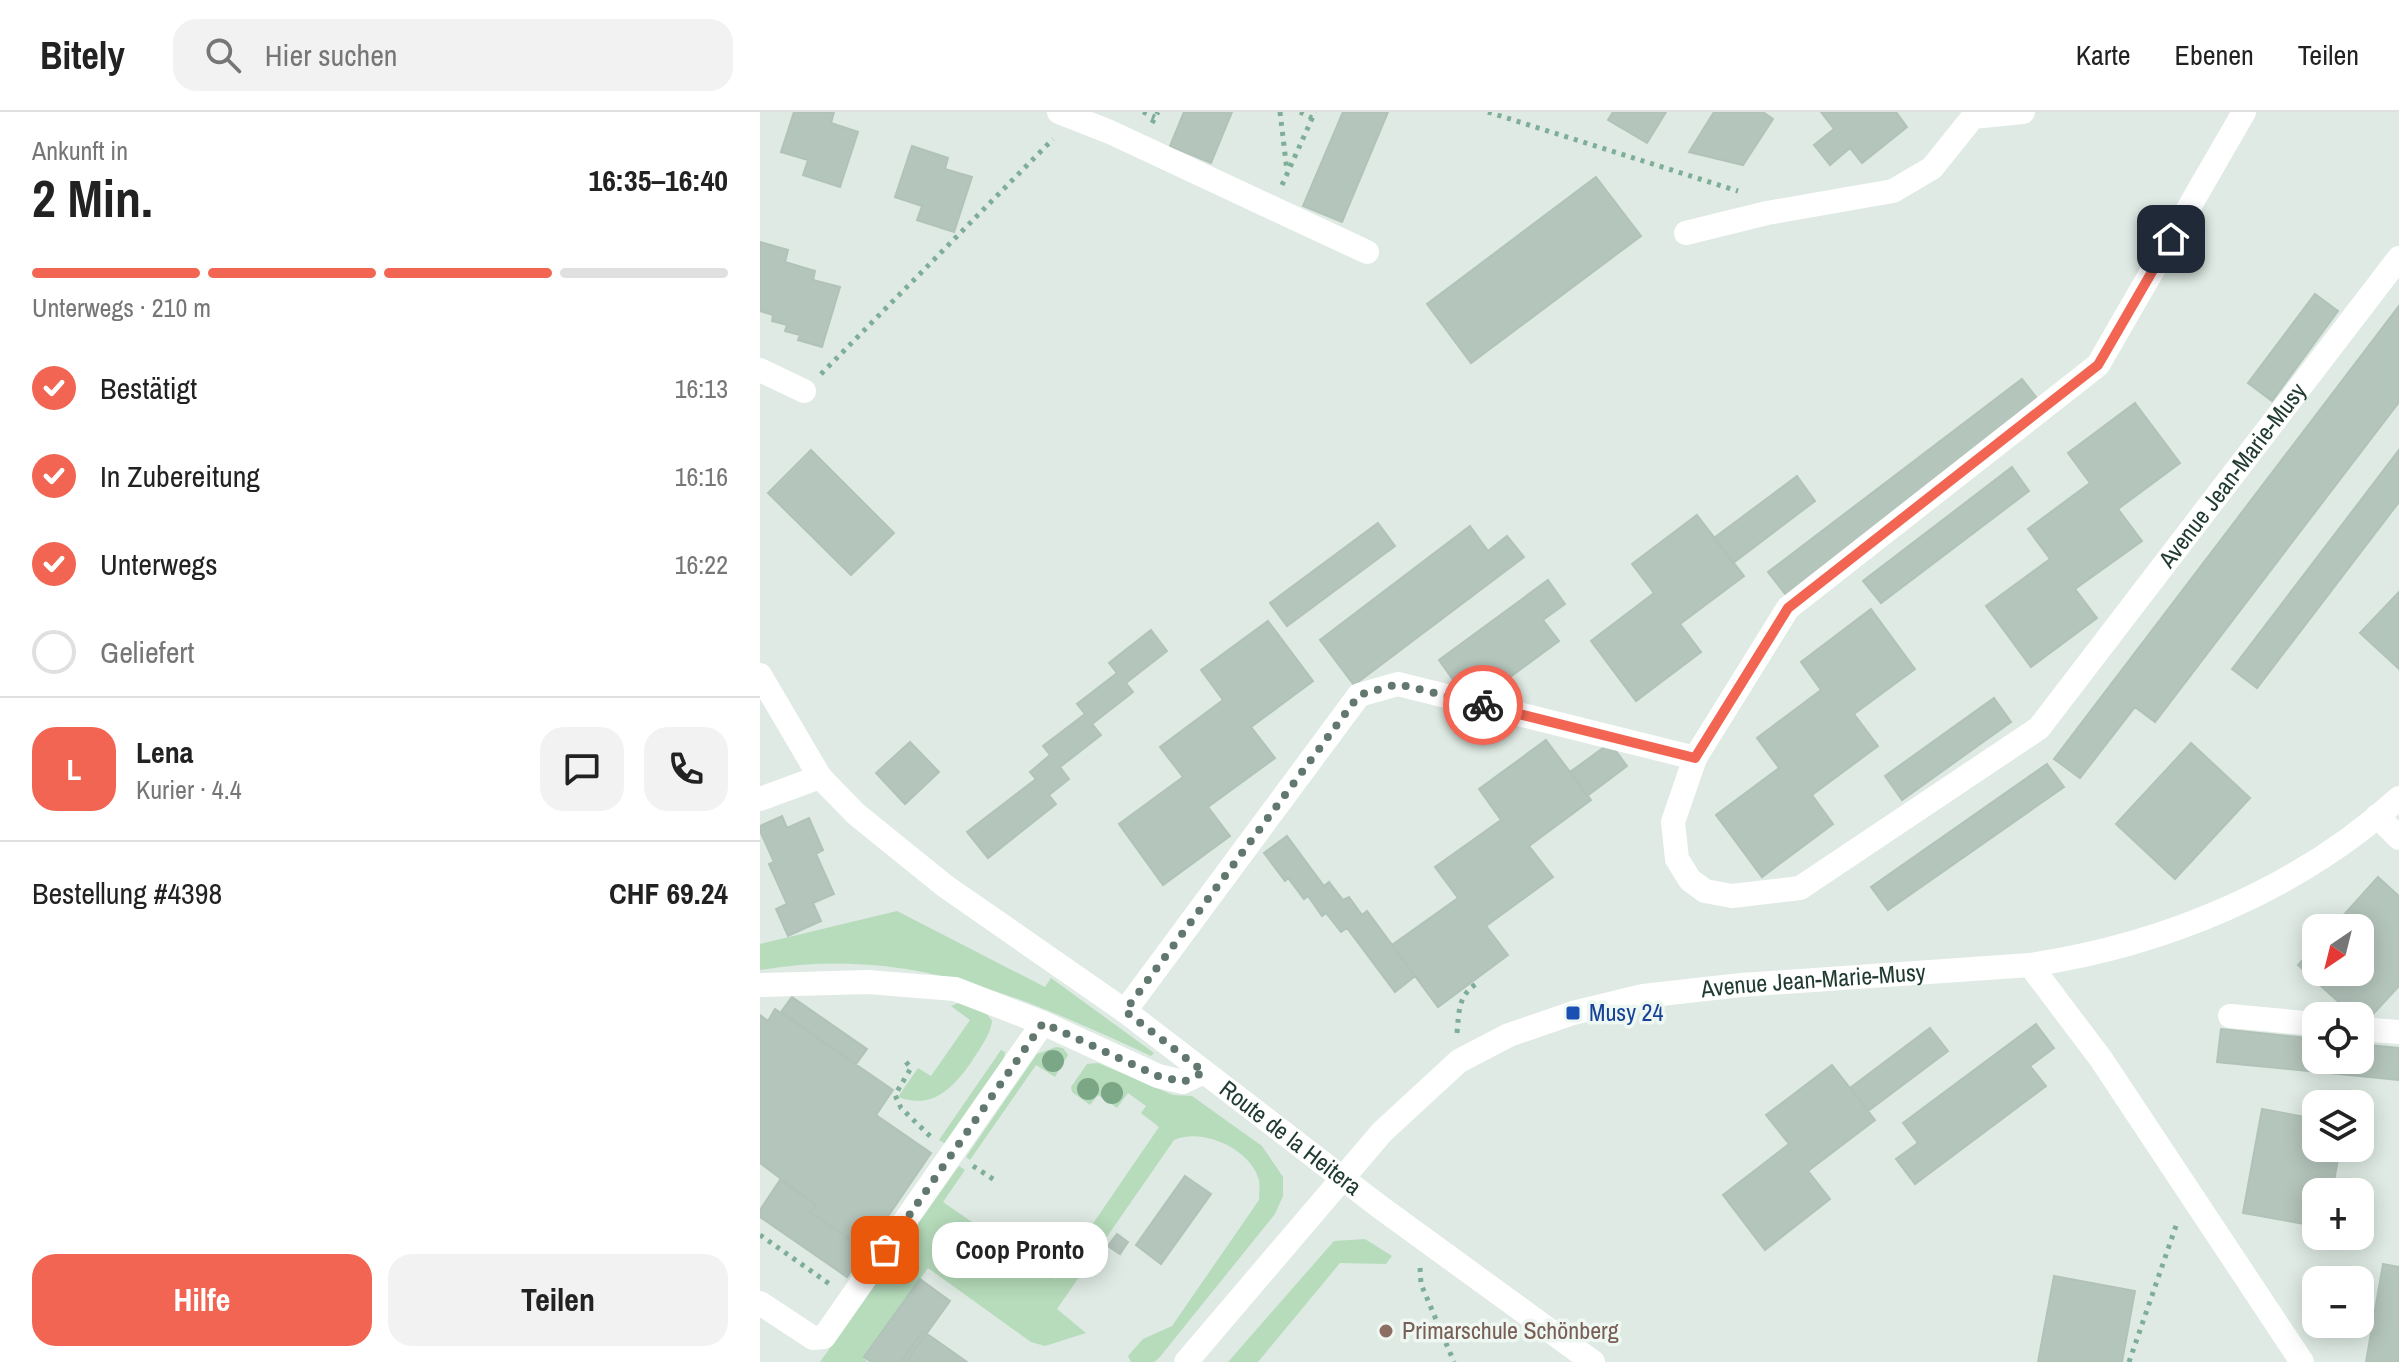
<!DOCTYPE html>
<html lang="de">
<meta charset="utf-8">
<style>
:root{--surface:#fff;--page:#f2f2f2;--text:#222;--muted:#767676;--line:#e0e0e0;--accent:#f36553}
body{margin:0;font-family:"Archivo Narrow",sans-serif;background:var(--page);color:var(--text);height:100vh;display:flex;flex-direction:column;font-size:30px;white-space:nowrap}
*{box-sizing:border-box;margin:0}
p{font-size:26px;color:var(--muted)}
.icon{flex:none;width:44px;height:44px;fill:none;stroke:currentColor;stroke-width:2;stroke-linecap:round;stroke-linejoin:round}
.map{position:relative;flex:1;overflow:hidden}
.panel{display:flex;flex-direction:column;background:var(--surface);width:760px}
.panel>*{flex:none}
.needle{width:52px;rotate:215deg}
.tools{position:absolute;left:1542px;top:802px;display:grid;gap:16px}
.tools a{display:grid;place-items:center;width:72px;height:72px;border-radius:16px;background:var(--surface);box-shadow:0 4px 20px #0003;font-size:40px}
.pin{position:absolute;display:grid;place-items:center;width:68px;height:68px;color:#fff;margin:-34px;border-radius:16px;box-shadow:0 4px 12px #0006}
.courier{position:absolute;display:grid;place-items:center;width:80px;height:80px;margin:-40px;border:6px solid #f36553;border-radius:50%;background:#fff;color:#222;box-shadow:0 2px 10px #0007}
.bubble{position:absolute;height:56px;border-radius:24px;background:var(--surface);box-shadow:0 4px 20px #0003;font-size:26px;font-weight:800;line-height:56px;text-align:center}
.headline em{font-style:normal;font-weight:800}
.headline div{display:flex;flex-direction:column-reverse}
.headline{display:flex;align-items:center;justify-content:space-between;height:136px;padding:0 32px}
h1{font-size:52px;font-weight:800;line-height:60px}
.bar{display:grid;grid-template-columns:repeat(4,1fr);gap:12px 8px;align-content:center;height:96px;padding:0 32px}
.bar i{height:10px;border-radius:6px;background:var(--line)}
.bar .on{background:var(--accent)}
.bar p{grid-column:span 4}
.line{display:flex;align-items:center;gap:20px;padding:0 32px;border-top:2px solid var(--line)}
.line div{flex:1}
.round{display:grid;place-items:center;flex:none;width:84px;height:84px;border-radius:24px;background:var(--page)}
ol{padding:0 32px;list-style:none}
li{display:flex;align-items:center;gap:24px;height:88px}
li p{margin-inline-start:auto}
li .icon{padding:8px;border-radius:50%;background:var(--accent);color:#fff;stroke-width:4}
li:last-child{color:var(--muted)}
li i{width:44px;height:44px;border:4px solid var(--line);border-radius:50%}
.button{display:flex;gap:16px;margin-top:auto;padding:16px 32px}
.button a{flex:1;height:92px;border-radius:24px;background:var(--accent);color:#fff;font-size:32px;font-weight:800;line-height:92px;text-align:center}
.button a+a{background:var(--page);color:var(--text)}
header{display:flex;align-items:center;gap:48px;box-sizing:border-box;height:112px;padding:0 40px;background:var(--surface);border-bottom:2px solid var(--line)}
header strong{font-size:38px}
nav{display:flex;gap:44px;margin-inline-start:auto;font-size:28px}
.search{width:560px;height:72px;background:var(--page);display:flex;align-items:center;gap:20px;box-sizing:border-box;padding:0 28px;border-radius:24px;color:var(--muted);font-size:30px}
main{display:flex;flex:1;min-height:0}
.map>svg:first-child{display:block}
</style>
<header>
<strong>Bitely</strong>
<div class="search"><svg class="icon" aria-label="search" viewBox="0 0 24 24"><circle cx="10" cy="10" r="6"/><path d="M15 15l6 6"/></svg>Hier suchen</div>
<nav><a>Karte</a><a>Ebenen</a><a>Teilen</a></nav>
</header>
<main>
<section class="panel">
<div class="headline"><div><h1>2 Min.</h1><p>Ankunft in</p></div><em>16:35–16:40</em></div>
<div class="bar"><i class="on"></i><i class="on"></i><i class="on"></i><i></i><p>Unterwegs · 210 m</p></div>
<ol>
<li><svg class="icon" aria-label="check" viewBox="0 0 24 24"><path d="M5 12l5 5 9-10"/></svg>Bestätigt<p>16:13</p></li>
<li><svg class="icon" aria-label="check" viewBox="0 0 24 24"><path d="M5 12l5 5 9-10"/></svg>In Zubereitung<p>16:16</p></li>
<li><svg class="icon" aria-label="check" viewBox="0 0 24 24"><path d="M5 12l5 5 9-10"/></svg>Unterwegs<p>16:22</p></li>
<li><i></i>Geliefert</li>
</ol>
<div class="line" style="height:144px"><b class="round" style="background:var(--accent);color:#fff">L</b><div><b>Lena</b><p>Kurier · 4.4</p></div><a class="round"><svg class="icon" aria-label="chat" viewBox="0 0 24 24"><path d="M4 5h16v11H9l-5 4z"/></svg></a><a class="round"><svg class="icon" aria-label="phone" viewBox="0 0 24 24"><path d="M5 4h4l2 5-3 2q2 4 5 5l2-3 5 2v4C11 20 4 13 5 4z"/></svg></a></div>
<div class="line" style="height:104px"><div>Bestellung #4398</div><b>CHF 69.24</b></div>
<div class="button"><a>Hilfe</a><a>Teilen</a></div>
</section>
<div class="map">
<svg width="1639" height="1250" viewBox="0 0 1639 1250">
<rect width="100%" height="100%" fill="#deeae3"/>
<path fill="#b6dcbb" d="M137,799L285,875L291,866L394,941L391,944C261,884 147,833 0,858V832Z
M198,891C211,891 225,897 232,909C230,924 220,936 212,949C193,976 173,998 138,985L158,956L171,964L210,908L191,894Z
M296,935L303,936L308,943L295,965L276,953L210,1048L206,1045L277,942Z
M241,938L245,940L244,947L186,1032L179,1028Z
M338,951L413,983L432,984L502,1034L523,1065V1084L515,1102L399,1246L394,1250H371L368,1244L383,1227L412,1214L499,1088C499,1082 500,1074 499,1068C491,1037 442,1015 414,1028L297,1197L326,1221L285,1234L271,1230L168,1156L104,1245L107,1250H60L199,1054L205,1058L183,1090L295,1167L399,1015L381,1001L386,994L368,981L357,996L338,983L330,993L312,980L311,975L327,952Z
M605,1127L632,1144L626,1152L580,1151L498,1250H468L574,1129Z"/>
<path fill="#b4c5bc" stroke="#b1c3b9" stroke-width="2" d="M34,0H74L71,11L98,20L80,75L43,63L48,48L21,40Z
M424,0H472L451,51L410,34Z
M583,0H628L582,110L543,94Z
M853,0H906L887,31L848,8Z
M954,0H1003L1013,7L983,53L929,40Z
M1136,0L1147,15L1102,51L1090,36L1070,53L1054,33L1074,17L1061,0Z
M152,34L188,46L185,57L212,65L194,120L157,108L162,94L135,85Z
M836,65L881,124L711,251L667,192Z
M0,130L28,138L25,150L55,159L53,168L80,175L62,235L38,228L40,223L25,219L27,213L12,209L13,203L0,199Z
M1555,182L1578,199L1512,289L1488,271Z
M1639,194V290L1395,610L1375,595L1320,666L1294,647Z
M1262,267L1280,290L1026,483L1008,460Z
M1375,291L1420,351L1358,397L1382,429L1315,477L1337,506L1271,555L1226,494L1290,447L1268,417L1330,371L1308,341Z
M51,338L134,421L91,463L8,381Z
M1639,338V390L1497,576L1472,557Z
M1252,355L1269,379L1121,491L1103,469Z
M1037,364L1055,389L973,451L954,426Z
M937,403L984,464L920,512L941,540L876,589L831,529L894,481L872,452Z
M618,411L635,434L527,514L510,491Z
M710,414L728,439L747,424L764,445L594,573L560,528Z
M788,468L805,492L783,508L799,529L734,577L718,556L696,572L679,548Z
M1639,480V557L1600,521Z
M1111,497L1155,557L1094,602L1118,634L1052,683L1073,712L1002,765L956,703L1019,656L997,626L1061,578L1041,550Z
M508,509L553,569L491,615L515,646L448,695L470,724L403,773L359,712L423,665L400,635L463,588L441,558Z
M391,518L407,539L366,571L373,580L332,612L341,623L300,655L309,667L289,683L296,692L228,746L207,720L276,667L270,660L290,643L283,634L325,602L317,592L357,561L349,551Z
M1234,586L1251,610L1142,688L1125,664Z
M786,628L831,688L769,734L793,765L726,814L748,843L678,895L632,833L698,786L675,755L741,708L719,677Z
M150,630L179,660L145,692L116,661Z
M850,631L867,654L827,684L810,660Z
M1431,631L1490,686L1415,767L1356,712Z
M1287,652L1304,675L1128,798L1111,775Z
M22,704L27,716L49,706L63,738L56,742L74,782L53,791L61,809L28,824L16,797L27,792L9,752L14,750L0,719V714Z
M527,724L564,774L569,770L583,788L589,785L602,803L607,799L655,864L635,880L587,816L581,820L566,801L562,804L548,784L544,787L528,766L525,769L504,741Z
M1618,765L1639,784V874L1603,913L1600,904H1594L1538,853L1556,833V860H1600V816H1572Z
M32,885L107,937L96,952L21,900Z
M15,897L133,978L116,1003L171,1041L105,1138L50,1100L56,1093L0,1051V903L8,909Z
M1276,912L1294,936L1270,954L1286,974L1155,1072L1136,1047L1158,1031L1143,1011Z
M1170,916L1188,939L1108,999L1090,976Z
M1461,917L1556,927V948H1600V932L1639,936V968L1457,950Z
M1072,953L1115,1008L1048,1059L1070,1087L1005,1138L963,1083L1029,1032L1006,1003Z
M1502,997L1556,1007V1036H1580L1572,1080H1556V1114L1483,1101Z
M425,1064L451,1082L401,1152L376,1133Z
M20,1068L56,1093L50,1100L105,1138L87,1165L0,1105V1098Z
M357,1122L368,1130L360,1142L348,1134Z
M1623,1152L1639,1155V1250H1606Z
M1294,1164L1375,1179L1362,1250H1278Z
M160,1167L190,1189L146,1250H111L104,1245Z
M163,1219L207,1250H141Z"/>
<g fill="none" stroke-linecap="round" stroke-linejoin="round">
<path stroke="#7eae99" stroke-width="5" stroke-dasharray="4 6" stroke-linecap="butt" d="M383,0L395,5
M520,0L527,59
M540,0L552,6
M728,0L978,79
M392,11L398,0
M522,73L555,0
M61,262L293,27
M697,921C699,900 698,884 716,872
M146,950L151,956L135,983L141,996L172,1026
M213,1054L236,1069
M0,1123L71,1173
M660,1156L661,1172L694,1250
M1369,1250L1417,1111"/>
<g stroke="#fff" stroke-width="24">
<path d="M299,0L350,20L607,140"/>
<path d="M926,121L1007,101L1133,79L1172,56L1213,5L1263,0"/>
<path d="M0,258L44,279"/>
<path id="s1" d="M0,563L60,665L96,702L185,774L365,899L620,1095L833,1250"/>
<path id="s2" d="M935,646L913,710L917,747L930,768L945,779L972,784L1040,776L1279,616L1639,146"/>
<path d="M0,687L60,665"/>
<path d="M1617,704L1639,726"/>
<path d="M1270,853L1341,947L1542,1250"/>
<path d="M0,873L108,870L195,877L283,911L398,964L423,970L444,960"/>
<path d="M365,899L599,583L638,572L935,646L1028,496L1338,253L1484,0"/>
<path d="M1470,904L1556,912"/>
<path d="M1600,917L1639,920"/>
<path d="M0,1191L53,1226L64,1225L283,911"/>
<path id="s3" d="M426,1250L622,1020L699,949L749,923L813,901L883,884L981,873L1270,853C1404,833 1538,778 1639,686"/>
</g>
</g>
<g fill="#7ba787">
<circle cx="293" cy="949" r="11"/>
<circle cx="328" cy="977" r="11"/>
<circle cx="352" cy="981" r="11"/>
</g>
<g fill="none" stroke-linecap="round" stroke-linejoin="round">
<path stroke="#62786e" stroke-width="8" stroke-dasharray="0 14.4" d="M125,1138L283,911L398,964L423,970L444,960L365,899L599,583L638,572L723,593"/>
<path stroke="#f36553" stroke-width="10" d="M723,593L935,646L1028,496L1338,253L1411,127"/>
</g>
<rect fill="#1a4fb4" stroke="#eef7f1" stroke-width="3" x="805" y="893" width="16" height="16" rx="4"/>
<circle fill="#8d6e63" stroke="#eef7f1" stroke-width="3" cx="626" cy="1219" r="8"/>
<g text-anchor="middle" stroke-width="7" stroke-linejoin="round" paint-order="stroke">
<g font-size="24" fill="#1f3a2f" stroke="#eef7f1">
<text dy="8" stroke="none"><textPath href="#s2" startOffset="850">Avenue Jean-Marie-Musy</textPath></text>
<text dy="8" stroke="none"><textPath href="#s3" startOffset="774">Avenue Jean-Marie-Musy</textPath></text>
<text dy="8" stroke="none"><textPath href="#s1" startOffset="712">Route de la Heitera</textPath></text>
</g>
<g font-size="24" fill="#164399" stroke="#eef7f1" text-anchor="start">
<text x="829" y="909">Musy 24</text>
</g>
<g font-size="24" fill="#785e54" stroke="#eef7f1" text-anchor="start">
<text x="642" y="1227">Primarschule Schönberg</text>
</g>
</g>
</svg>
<div class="tools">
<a><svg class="needle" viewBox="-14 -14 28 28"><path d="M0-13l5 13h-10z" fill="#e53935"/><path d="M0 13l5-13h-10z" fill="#767676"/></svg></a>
<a><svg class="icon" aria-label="locate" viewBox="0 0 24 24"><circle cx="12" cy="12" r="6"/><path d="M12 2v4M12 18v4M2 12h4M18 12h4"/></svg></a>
<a><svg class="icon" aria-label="layers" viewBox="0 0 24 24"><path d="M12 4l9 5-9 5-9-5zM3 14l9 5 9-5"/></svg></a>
<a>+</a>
<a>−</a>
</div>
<div class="pin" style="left:125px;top:1138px;background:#ea580c"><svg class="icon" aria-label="bag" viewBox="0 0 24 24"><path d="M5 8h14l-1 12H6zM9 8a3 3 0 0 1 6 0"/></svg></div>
<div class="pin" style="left:1411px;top:127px;background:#1f2937"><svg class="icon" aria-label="home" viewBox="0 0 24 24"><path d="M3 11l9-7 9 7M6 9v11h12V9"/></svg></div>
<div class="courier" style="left:723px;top:593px"><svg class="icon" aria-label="bike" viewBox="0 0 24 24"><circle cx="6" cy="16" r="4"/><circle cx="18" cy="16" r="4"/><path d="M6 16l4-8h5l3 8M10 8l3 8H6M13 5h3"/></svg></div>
<div class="bubble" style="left:172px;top:1110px;width:176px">Coop Pronto</div>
</div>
</main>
